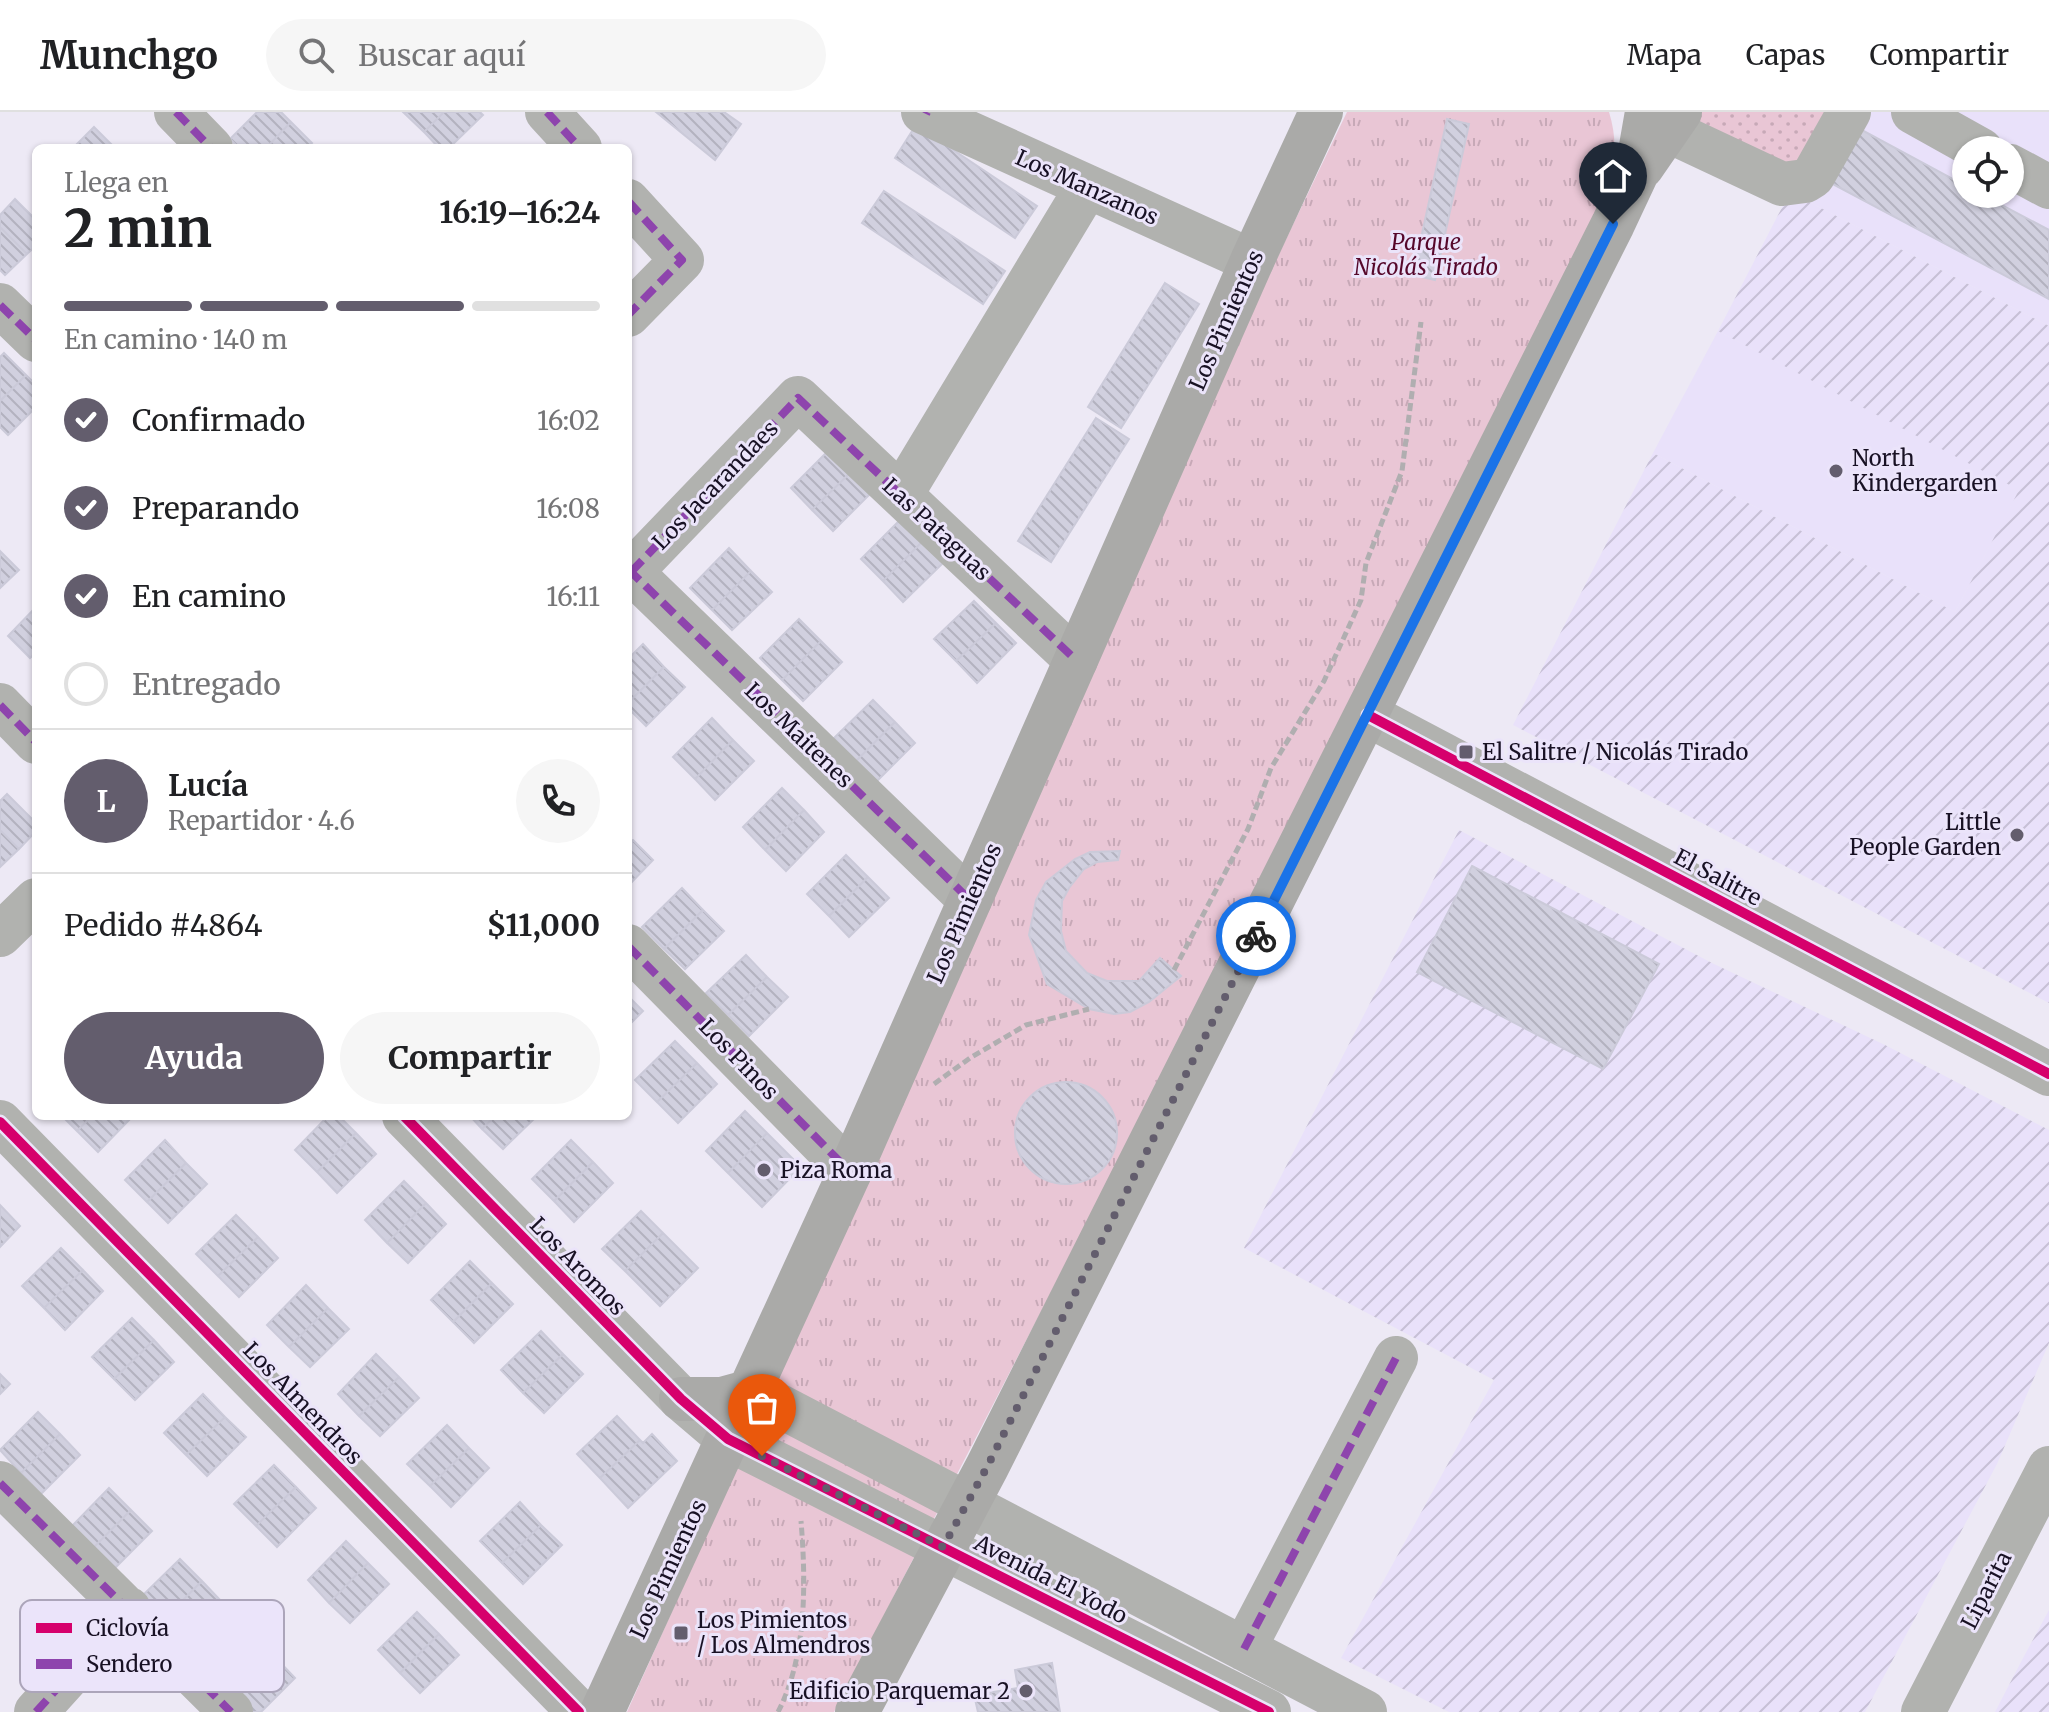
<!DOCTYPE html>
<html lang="es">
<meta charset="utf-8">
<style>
:root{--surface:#fff;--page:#f6f6f6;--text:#202124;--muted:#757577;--line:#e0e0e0;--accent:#635d6d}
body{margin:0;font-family:Merriweather,serif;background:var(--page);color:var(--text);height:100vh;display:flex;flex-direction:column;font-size:30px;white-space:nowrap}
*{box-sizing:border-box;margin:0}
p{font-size:26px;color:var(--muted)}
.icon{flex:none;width:44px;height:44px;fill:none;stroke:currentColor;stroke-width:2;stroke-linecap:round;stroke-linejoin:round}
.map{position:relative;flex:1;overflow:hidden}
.details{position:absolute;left:32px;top:32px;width:600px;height:976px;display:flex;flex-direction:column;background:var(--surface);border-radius:12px;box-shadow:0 2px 6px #0004}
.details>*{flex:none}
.tools{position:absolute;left:1952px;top:24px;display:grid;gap:16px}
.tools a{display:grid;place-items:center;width:72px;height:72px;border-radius:50%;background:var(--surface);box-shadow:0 2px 6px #0004;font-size:40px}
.pin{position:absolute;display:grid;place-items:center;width:68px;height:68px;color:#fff;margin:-82px -34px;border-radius:50% 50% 50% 0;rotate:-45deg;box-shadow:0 0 8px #0007}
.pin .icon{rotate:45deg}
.courier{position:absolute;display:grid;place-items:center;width:80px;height:80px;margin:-40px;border:6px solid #1a73e8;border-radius:50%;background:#fff;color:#222;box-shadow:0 2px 10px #0007}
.overview em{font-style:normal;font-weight:700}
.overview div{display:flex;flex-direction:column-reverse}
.overview{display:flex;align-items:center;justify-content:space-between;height:136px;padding:0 32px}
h1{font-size:52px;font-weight:700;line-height:60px}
.bar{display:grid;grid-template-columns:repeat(4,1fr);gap:12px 8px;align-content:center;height:96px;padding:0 32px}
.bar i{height:10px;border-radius:6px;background:var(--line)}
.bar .selected{background:var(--accent)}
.bar p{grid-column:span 4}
.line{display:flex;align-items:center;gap:20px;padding:0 32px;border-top:2px solid var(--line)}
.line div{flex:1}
.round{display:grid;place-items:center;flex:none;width:84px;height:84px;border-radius:42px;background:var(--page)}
ol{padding:0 32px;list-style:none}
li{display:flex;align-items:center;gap:24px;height:88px}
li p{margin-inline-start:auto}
li .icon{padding:8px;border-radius:50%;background:var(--accent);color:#fff;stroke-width:4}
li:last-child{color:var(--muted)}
li i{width:44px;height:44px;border:4px solid var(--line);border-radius:50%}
.button{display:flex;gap:16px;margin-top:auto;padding:16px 32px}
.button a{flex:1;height:92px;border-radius:48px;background:var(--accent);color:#fff;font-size:32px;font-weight:700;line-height:92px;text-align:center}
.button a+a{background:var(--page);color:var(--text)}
header{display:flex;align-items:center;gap:48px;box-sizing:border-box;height:112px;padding:0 40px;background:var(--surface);border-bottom:2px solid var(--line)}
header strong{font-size:38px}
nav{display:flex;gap:44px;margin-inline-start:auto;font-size:28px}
.search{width:560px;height:72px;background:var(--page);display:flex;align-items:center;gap:20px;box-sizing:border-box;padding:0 28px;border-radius:44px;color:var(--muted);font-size:30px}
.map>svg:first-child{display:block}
</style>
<header>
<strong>Munchgo</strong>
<div class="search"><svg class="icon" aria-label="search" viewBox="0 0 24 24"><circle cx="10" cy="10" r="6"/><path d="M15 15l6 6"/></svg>Buscar aquí</div>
<nav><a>Mapa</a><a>Capas</a><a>Compartir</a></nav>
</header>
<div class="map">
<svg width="2049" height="1600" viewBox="0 0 2049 1600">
<defs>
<pattern id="industrial-furrows" width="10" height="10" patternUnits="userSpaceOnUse" patternTransform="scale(2)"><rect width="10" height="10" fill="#e9e1fa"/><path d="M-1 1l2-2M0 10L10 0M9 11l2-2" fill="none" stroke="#c7c0d6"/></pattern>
<pattern id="grass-dots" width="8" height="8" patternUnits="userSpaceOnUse" patternTransform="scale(2)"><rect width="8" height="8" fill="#e9c6d5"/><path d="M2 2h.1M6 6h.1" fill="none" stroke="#c7a9b7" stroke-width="1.8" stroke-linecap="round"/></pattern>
<pattern id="park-tufts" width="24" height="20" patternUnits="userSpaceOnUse" patternTransform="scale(2)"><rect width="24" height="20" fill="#e9c6d5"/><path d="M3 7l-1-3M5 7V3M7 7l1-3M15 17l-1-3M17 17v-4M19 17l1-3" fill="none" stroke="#c7a9b7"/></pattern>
<pattern id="building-back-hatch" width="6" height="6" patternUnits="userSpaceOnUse" patternTransform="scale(2)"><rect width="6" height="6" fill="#d1d0df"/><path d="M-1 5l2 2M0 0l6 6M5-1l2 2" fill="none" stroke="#b3b2bf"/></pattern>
</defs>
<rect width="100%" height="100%" fill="#ede9f5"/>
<path fill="#e9e1fa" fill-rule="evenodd" d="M1831,0H2049V214L1790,80ZM1966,38H2010V82H1966Z
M1718,219L2020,377L1955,500L1653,341Z"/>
<path fill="url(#industrial-furrows)" d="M1790,80L2049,214V891L1513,613L1653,341L1955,500L2019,378L1718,219Z
M1459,718L1712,851L1885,933L2049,1018V1231L1997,1352L1865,1600H1449L1341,1546L1494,1268L1244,1136Z
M2049,1498V1600H1995L2022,1548Z"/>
<path fill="url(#grass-dots)" d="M1702,0H1828L1799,57L1694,12Z"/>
<path fill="url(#park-tufts)" d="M1347,0H1609C1618,29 1615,51 1606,80L1106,1074L834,1600H627L1276,148Z"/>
<path fill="url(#building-back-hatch)" stroke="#cbcad9" stroke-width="2" d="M257,0H281L291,10L266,36H239L230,27Z
M403,0H444L424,20Z
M444,0H480L483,3L449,36H439L424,20Z
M656,0H724L741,12L715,48Z
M1447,7L1469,12L1435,168L1413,163Z
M291,10L312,31L307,36H266Z
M916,13L1037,94L1015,126L895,46Z
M94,15L115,36H73Z
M1858,16L1966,74V82H1981L2049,118V187L1829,70Z
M884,79L1005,159L983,192L862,111Z
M15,87L36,108V134L27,142L0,115V103Z
M0,115L27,142L5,163L0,158Z
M1165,171L1199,192L1121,316L1088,295Z
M4,241L26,263L0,289V245Z
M26,263L36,273V295L8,323L0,315V289Z
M1096,306L1129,327L1051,450L1018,429Z
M830,337L852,359L812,398L791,376Z
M852,359L872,380L833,419L812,398Z
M900,408L922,430L883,469L861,447Z
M922,430L943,451L903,490L883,469Z
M729,436L751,459L712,498L690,476Z
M0,439L19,458L0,476Z
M751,459L772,480L732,518L712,498Z
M974,489L996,511L956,549L934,527Z
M36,495V540L30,546L8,524Z
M799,507L821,529L782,568L760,546Z
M996,511L1016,531L977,571L956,549Z
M821,529L842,550L803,589L782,568Z
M643,532L664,555L628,591V547Z
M664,555L685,575L646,614L628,596V591Z
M873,588L895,610L856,649L834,626Z
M712,606L733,628L695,667L673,645Z
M895,610L915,631L876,670L856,649Z
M733,628L754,649L715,688L695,667Z
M782,676L804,698L765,738L743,715Z
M7,682L36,711V719L19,737L0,718V689Z
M804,698L824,720L786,759L765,738Z
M0,718L19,737L0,755Z
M633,728L653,748L628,774V732Z
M1120,739L1118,748L1097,750L1084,757L1069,776L1062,789L1061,819L1066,839L1087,861L1107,869H1139L1160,846L1181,864L1149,890L1130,900L1114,902L1089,897L1047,872L1029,823L1036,788L1046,770L1075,747L1090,740Z
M846,743L868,765L829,804L807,782Z
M1472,754L1659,852L1603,957L1417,860Z
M868,765L889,786L849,825L829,804Z
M682,776L703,798L664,837L642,815Z
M703,798L724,819L685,857L664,837Z
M746,843L767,865L728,903L706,881Z
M767,865L788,885L749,924L728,903Z
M628,884L643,899L628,914Z
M675,929L697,951L657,990L635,968Z
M697,951L717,972L678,1011L657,990Z
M1015 1021a51 51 0 1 1 102 0a51 51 0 1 1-102 0Z
M745,999L767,1021L728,1061L706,1039Z
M62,1004H92L77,1019Z
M92,1004H133L98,1040L77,1019Z
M328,1004H339L356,1021L317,1060L295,1038Z
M470,1004H495L482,1017Z
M495,1004H537L503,1037L482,1017Z
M356,1021L376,1042L337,1081L317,1060Z
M767,1021L801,1055L762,1095L728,1061Z
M165,1028L186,1051L147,1090L125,1068Z
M571,1028L593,1050L554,1089L532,1067Z
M593,1050L613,1071L574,1110L554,1089Z
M186,1051L207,1072L168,1111L147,1090Z
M404,1069L426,1091L387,1131L365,1108Z
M426,1091L446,1112L408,1151L387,1131Z
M0,1093L20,1114L0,1135Z
M641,1099L663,1121L625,1159L602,1137Z
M236,1103L258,1125L218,1164L196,1142Z
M663,1121L698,1156L660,1194L625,1159Z
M258,1125L278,1146L239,1185L218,1164Z
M61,1136L83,1158L44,1196L22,1174Z
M470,1149L492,1171L453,1210L431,1188Z
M83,1158L103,1179L65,1218L44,1196Z
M492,1171L513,1192L474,1231L453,1210Z
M306,1173L328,1196L289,1235L267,1213Z
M328,1196L349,1217L310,1255L289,1235Z
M132,1206L154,1228L114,1267L92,1245Z
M541,1219L563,1242L523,1281L501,1258Z
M154,1228L174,1250L135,1288L114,1267Z
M376,1242L399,1265L359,1304L338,1282Z
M563,1242L583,1262L544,1301L523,1281Z
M0,1262L10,1272L0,1282Z
M399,1265L419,1286L380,1324L359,1304Z
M203,1282L225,1305L186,1343L164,1321Z
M38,1300L60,1322L21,1361L0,1338Z
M617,1304L640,1328L600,1366L577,1342Z
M225,1305L246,1325L207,1364L186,1343Z
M447,1313L469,1336L430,1374L407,1352Z
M60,1322L80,1343L41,1382L21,1361Z
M652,1322L677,1349L628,1396L600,1366L640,1328L643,1331Z
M469,1336L489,1356L451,1395L430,1374Z
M274,1353L296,1375L256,1414L234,1392Z
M296,1375L316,1396L277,1435L256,1414Z
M109,1376L131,1398L92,1437L71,1415Z
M520,1390L541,1413L502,1451L480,1429Z
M131,1398L152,1419L113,1458L92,1437Z
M541,1413L562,1433L523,1472L502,1451Z
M346,1429L368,1451L329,1491L308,1468Z
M180,1447L202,1469L163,1508L141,1485Z
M368,1451L389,1472L350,1511L329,1491Z
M202,1469L222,1490L184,1529L163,1508Z
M417,1500L439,1522L400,1561L378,1538Z
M439,1522L459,1543L420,1581L400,1561Z
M253,1523L275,1545L235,1584L214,1562Z
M275,1545L295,1566L261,1600H251L235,1584Z
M1052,1551L1060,1600H978L974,1583L1018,1576L1015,1558Z"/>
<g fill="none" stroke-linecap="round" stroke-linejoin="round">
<path stroke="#b0aeb0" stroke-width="5" stroke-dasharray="8 4" stroke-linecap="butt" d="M1174,858L1248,717L1271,656L1324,569L1361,488L1366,451L1402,359L1421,210
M934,972L970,946L1026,913L1089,897
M778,1600C807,1544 806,1471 801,1409"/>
<path stroke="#b1b2af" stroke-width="44" d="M176,0L211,36
M547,0L580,36
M923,0L1252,149
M1913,0L1981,38
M1669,19L1782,72L1805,69L1813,64L1849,0
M2010,54L2049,75
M628,89L682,148L628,203
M0,193L36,228
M901,383L1087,75
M628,457L970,788
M631,460L798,286L1076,548
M0,593L36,630
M1368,603L2049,962
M0,823L36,788
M628,834L850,1060
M404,1004L681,1287L728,1327L1269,1600
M0,1010L579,1600
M751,1279L1365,1600
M0,1371L231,1600
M1244,1537L1396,1246
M36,1600L129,1497
M1923,1600L2049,1356"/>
<path stroke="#aaaaa8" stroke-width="44" d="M1642,55L1680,0
M681,1287H722L751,1279
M602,1600L850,1060L1252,149L1321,0
M857,1600L987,1355L1613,112L1636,63L1647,0"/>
<path stroke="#8e44ad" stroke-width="8" stroke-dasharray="16 8" stroke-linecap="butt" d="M176,0L211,36
M547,0L580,36
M926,2L927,0
M628,89L682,148L628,203
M0,193L36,228
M628,457L970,788
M631,460L798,286L1076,548
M0,593L36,630
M628,834L850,1060
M0,1371L231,1600
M1244,1537L1396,1246
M36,1600L129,1497"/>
<g stroke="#ebe4fa" stroke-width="15">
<path id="cycleway" d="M1368,603L2049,962
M404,1004L681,1287L728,1327L1269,1600
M0,1010L579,1600"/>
</g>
<use href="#cycleway" stroke="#d6006c" stroke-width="10"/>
</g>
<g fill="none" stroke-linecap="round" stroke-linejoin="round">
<path stroke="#635d6d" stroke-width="8" stroke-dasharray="0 14.4" d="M762,1344L943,1435L987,1355L1256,824"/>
<path stroke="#1a73e8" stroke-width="10" d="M1256,824L1613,112"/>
</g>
<g fill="#635d6d" stroke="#ebe4fa" stroke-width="3">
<circle cx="1836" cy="359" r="8"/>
<rect x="1458" y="632" width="16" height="16" rx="4"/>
<circle cx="2017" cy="723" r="8"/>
<circle cx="764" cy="1058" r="8"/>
<rect x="673" y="1513" width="16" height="16" rx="4"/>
<circle cx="1026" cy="1579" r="8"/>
</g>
<g text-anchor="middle" stroke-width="6" stroke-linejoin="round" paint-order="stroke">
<g font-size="22" fill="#181124" stroke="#ebe4fa">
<text transform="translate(1087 75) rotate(24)" y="8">Los Manzanos</text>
<text transform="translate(1226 208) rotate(-66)" y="8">Los Pimientos</text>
<text transform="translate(715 373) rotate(-46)" y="8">Los Jacarandaes</text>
<text transform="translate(937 417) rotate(43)" y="8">Las Pataguas</text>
<text transform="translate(799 623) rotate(44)" y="8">Los Maitenes</text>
<text transform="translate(1718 765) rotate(28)" y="8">El Salitre</text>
<text transform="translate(964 801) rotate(-66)" y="8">Los Pimientos</text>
<text transform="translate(739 947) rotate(46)" y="8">Los Pinos</text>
<text transform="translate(578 1154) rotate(46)" y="8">Los Aromos</text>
<text transform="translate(303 1291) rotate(46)" y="8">Los Almendros</text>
<text transform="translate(668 1457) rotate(-65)" y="8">Los Pimientos</text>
<text transform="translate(1051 1467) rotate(27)" y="8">Avenida El Yodo</text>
<text transform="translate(1986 1478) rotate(-63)" y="8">Liparita</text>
</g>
<g font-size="22" font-style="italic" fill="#56082b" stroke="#ebe4fa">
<text x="1426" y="138">Parque<tspan x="1426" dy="25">Nicolás Tirado</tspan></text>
</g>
<g font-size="22" fill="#181124" stroke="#ebe4fa" text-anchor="start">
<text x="1852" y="354">North<tspan x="1852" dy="25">Kindergarden</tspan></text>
<text x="1482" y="648">El Salitre / Nicolás Tirado</text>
<text x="2001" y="718" text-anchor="end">Little<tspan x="2001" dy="25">People Garden</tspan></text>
<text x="780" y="1066">Piza Roma</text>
<text x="697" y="1516">Los Pimientos<tspan x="697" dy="25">/ Los Almendros</tspan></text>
<text x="1010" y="1587" text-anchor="end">Edificio Parquemar 2</text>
</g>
</g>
<rect x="20" y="1488" width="264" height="92" rx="12" fill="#ebe4fa" stroke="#aca5ba" stroke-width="2"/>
<rect x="36" y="1511" width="36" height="10" fill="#d6006c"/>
<rect x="36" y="1547" width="36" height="10" fill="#8e44ad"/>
<g font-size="22" fill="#181124">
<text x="86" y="1524">Ciclovía</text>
<text x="86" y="1560">Sendero</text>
</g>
</svg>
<div class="tools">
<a><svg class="icon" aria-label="locate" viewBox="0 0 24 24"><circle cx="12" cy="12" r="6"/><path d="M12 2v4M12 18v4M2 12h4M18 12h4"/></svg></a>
</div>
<div class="pin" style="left:762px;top:1344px;background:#ea580c"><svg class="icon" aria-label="bag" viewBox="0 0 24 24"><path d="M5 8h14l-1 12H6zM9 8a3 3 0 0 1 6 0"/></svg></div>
<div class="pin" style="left:1613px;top:112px;background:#1f2937"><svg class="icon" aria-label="home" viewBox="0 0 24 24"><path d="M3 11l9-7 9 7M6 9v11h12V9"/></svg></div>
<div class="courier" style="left:1256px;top:824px"><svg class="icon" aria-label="bike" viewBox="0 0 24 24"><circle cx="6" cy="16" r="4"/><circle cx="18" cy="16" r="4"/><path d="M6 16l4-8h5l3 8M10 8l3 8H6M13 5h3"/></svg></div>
<section class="details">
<div class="overview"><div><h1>2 min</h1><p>Llega en</p></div><em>16:19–16:24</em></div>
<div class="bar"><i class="selected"></i><i class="selected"></i><i class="selected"></i><i></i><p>En camino · 140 m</p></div>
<ol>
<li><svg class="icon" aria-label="check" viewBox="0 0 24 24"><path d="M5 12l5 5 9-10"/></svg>Confirmado<p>16:02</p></li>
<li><svg class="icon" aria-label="check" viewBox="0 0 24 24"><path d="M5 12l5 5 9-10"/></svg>Preparando<p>16:08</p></li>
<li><svg class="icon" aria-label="check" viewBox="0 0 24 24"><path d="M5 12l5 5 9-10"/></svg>En camino<p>16:11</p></li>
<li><i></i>Entregado</li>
</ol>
<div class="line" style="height:144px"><b class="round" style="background:var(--accent);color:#fff">L</b><div><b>Lucía</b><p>Repartidor · 4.6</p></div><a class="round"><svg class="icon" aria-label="phone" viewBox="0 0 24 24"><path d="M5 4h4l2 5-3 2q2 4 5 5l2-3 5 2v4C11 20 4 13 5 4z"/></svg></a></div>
<div class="line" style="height:104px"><div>Pedido #4864</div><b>$11,000</b></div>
<div class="button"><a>Ayuda</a><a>Compartir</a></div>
</section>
</div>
